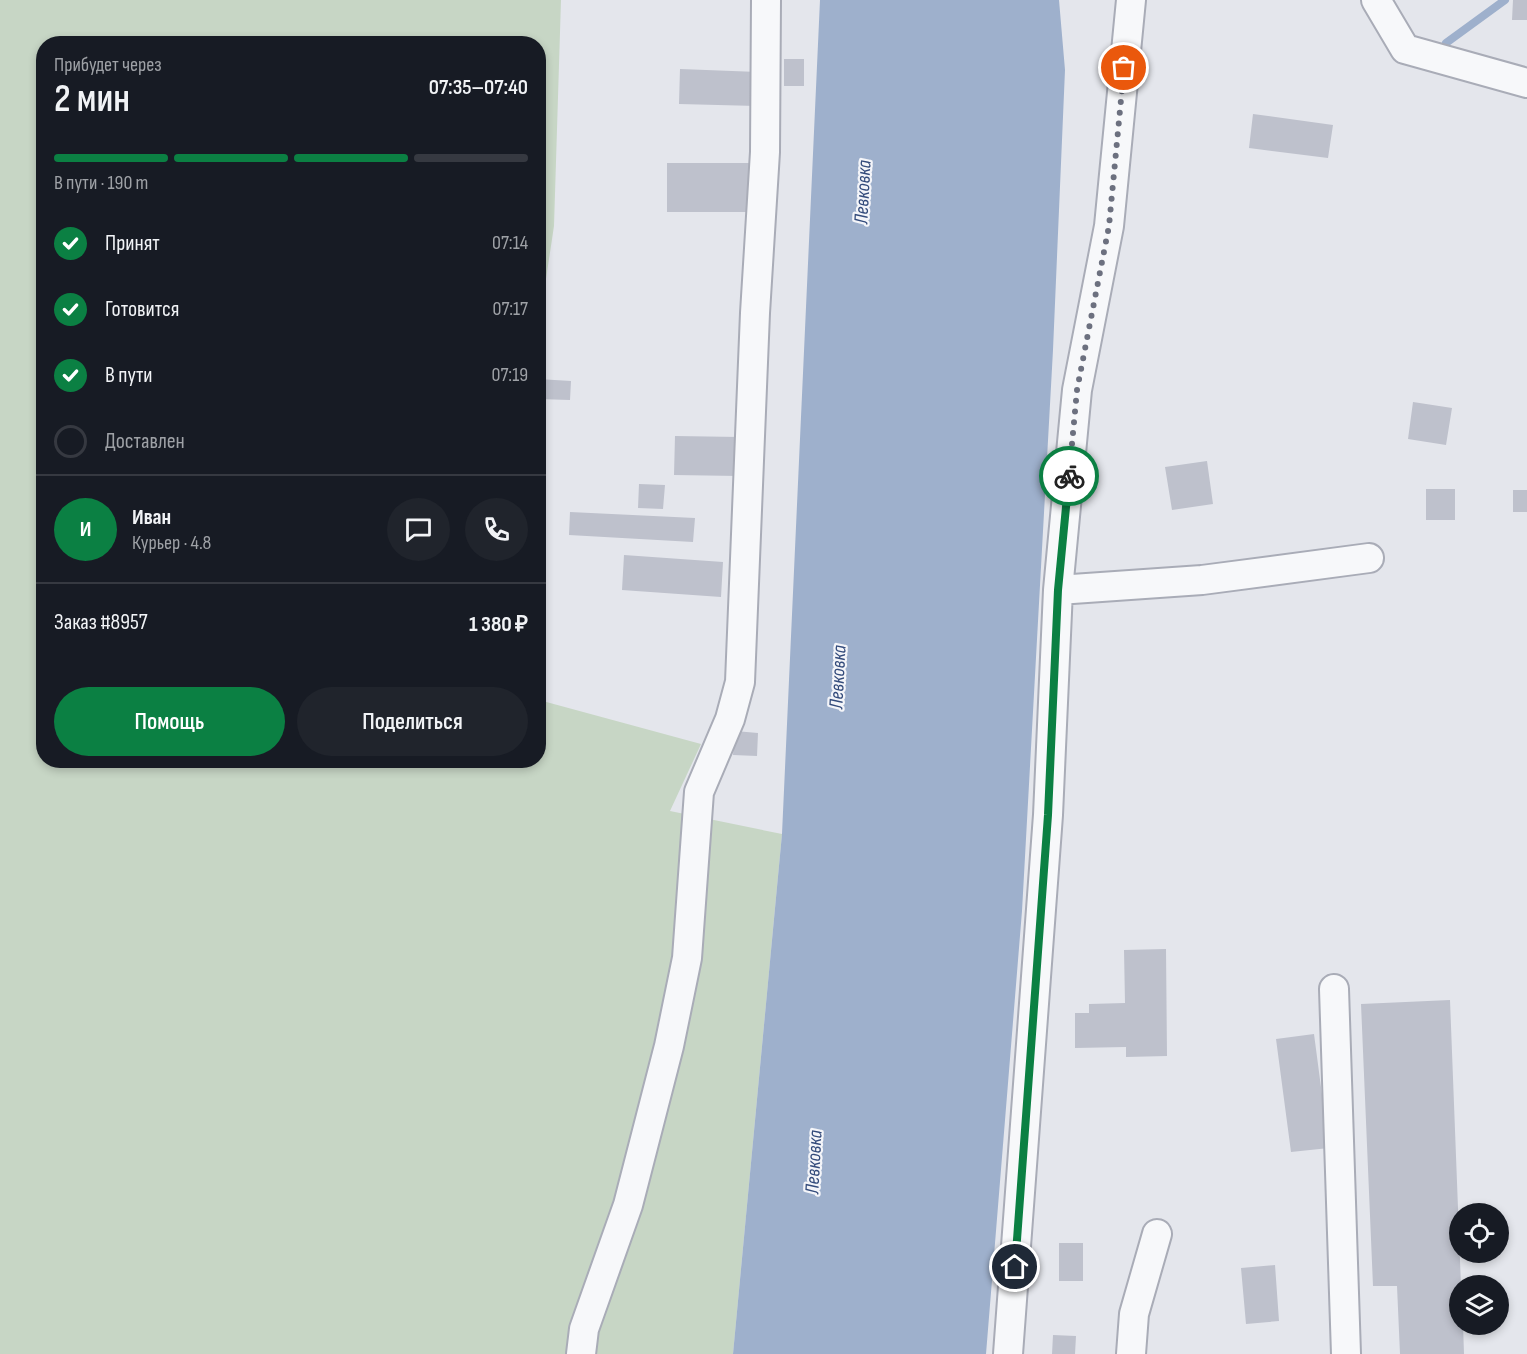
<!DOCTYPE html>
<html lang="ru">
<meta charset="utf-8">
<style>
:root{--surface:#171b24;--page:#20242c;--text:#f1f3f6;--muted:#9ea1a6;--line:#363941;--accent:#0b8043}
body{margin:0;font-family:"Sofia Sans Condensed",sans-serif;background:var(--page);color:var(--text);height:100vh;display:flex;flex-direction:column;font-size:22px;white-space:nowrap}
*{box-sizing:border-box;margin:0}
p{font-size:20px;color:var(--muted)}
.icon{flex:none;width:33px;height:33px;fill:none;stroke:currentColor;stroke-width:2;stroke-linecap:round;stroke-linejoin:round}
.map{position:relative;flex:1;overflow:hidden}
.drawer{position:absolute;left:36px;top:36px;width:510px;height:732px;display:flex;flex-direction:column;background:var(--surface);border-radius:24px;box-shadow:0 3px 9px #0003}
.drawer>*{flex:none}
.controls{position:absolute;left:1449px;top:1203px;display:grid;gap:12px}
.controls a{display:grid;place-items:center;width:60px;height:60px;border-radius:50%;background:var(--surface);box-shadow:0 3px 9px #0003;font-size:30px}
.pin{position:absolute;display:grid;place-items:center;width:51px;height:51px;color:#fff;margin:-26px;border:3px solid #fff;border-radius:50%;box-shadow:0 2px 6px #0007}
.courier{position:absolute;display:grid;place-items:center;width:60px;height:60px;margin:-30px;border:4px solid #0b8043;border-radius:50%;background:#fff;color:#222;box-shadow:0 2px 8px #0007}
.headline em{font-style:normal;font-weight:600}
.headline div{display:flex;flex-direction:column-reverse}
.headline{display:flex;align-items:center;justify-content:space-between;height:102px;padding:0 18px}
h1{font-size:39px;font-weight:600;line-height:45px}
.bar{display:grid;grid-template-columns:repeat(4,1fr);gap:9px 6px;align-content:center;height:72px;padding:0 18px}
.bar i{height:8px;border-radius:4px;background:var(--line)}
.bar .current{background:var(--accent)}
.bar p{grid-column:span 4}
.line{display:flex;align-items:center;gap:15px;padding:0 18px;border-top:2px solid var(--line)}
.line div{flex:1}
.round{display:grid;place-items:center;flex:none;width:63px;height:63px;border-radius:32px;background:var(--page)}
ol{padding:0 18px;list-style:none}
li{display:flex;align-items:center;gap:18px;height:66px}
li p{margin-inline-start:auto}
li .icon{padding:6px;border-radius:50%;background:var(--accent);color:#fff;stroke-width:4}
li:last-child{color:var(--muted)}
li i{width:33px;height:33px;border:3px solid var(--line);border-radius:50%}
.action{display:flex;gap:12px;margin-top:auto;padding:12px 18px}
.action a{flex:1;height:69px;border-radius:36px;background:var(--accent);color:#fff;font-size:24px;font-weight:600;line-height:69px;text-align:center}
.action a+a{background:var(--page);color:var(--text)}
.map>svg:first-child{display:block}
</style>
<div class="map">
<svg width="1527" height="1354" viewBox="0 0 1527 1354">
<rect width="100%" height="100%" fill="#e4e6ec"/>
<path fill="#c7d6c5" d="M0,0H561L554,226L539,325L538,44H44V760H538L539,700L701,744L670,811L782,834L733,1354H0Z"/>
<path fill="#9eb0cc" d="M820,0H1059L1065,70L1053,350L1022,911L986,1354H733L782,834Z"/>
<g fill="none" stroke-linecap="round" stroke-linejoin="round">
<path stroke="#9eb0cc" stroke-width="8" d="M1446,43L1505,0"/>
</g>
<path fill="#bec1cc" d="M1513,0H1527V20H1512Z
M784,59H804V86H784Z
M680,69L758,72L757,106L679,104Z
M1253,114L1333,125L1328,158L1249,148Z
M667,163H751V212H667Z
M538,379L571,381L570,400L538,399Z
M1413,402L1452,408L1446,445L1408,439Z
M675,436L740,437L739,476L674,475Z
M1207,461L1213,504L1172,510L1165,467Z
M639,484L665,485L663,509L638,508Z
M1426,489H1455V520H1426Z
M1513,490H1527V512H1513Z
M570,512L695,518L693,542L569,535Z
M624,555L723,562L721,597L622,590Z
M538,590L546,591L542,624H538Z
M735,731L758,733L757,756L733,755Z
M1166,949L1167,1056L1126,1057V1047L1075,1048V1013H1089V1004L1125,1003L1124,950Z
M1450,1000L1461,1286H1460V1324H1463L1464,1354H1400L1397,1286H1373L1361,1004Z
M1314,1034L1329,1148L1291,1152L1276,1039Z
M1059,1243H1083V1281H1059Z
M1275,1265L1279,1321L1246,1324L1241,1268Z
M1053,1335L1076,1336L1075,1354H1052Z"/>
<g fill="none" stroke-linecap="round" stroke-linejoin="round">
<g stroke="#a9acb7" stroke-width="32">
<path id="minor" d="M1376,0L1405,49L1527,83
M1058,590L1202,580L1369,558
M1334,989L1346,1354
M581,1354L584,1329L628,1205L669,1046L687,958L699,792L730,719L740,682L755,313L765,152L766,0
M1008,1354L1048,815L1058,590L1077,390L1109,226L1131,0
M1131,1354L1134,1314L1157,1234"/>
</g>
<use href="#minor" stroke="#f7f8fa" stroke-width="28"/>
</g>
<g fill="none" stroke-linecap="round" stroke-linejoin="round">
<path stroke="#6c707f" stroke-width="6" stroke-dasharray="0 10.8" d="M1069,476L1077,390L1109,226L1124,68"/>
<path stroke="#0b8043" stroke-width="8" d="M1015,1267L1048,815L1058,590L1069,476"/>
</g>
<g text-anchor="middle" stroke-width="4.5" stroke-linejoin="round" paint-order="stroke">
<g font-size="20" font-style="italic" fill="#334b7b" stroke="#f4f5f9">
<text transform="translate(862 192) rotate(-87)" y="7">Левковка</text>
<text transform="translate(837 677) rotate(-87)" y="7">Левковка</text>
<text transform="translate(813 1162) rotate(-87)" y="7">Левковка</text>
</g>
</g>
</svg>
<div class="controls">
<a><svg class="icon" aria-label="locate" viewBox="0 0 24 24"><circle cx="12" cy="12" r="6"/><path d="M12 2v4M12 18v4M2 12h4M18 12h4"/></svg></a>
<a><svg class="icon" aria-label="layers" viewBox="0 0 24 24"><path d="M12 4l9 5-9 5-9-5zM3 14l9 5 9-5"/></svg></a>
</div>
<div class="pin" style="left:1124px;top:68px;background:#ea580c"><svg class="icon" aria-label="bag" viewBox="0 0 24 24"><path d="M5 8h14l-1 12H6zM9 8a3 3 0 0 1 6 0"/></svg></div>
<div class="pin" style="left:1015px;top:1267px;background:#1f2937"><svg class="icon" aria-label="home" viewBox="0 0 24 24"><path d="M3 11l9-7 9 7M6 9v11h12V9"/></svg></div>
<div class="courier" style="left:1069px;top:476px"><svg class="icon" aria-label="bike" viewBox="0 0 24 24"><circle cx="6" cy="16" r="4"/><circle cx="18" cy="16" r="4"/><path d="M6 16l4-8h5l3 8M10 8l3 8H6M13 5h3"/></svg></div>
<section class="drawer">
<div class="headline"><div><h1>2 мин</h1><p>Прибудет через</p></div><em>07:35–07:40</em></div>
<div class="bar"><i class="current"></i><i class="current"></i><i class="current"></i><i></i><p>В пути · 190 m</p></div>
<ol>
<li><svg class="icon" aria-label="check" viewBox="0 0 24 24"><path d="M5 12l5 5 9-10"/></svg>Принят<p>07:14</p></li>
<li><svg class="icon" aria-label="check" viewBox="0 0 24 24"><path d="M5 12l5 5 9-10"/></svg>Готовится<p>07:17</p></li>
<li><svg class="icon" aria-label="check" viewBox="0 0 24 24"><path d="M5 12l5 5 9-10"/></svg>В пути<p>07:19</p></li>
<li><i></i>Доставлен</li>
</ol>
<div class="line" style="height:108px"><b class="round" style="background:var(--accent);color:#fff">И</b><div><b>Иван</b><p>Курьер · 4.8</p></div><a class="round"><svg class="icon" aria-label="chat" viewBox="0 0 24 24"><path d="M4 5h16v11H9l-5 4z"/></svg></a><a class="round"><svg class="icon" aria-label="phone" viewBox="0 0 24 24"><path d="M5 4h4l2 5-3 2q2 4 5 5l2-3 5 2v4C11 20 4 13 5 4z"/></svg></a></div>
<div class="line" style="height:78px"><div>Заказ #8957</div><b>1 380 ₽</b></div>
<div class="action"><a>Помощь</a><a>Поделиться</a></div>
</section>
</div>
